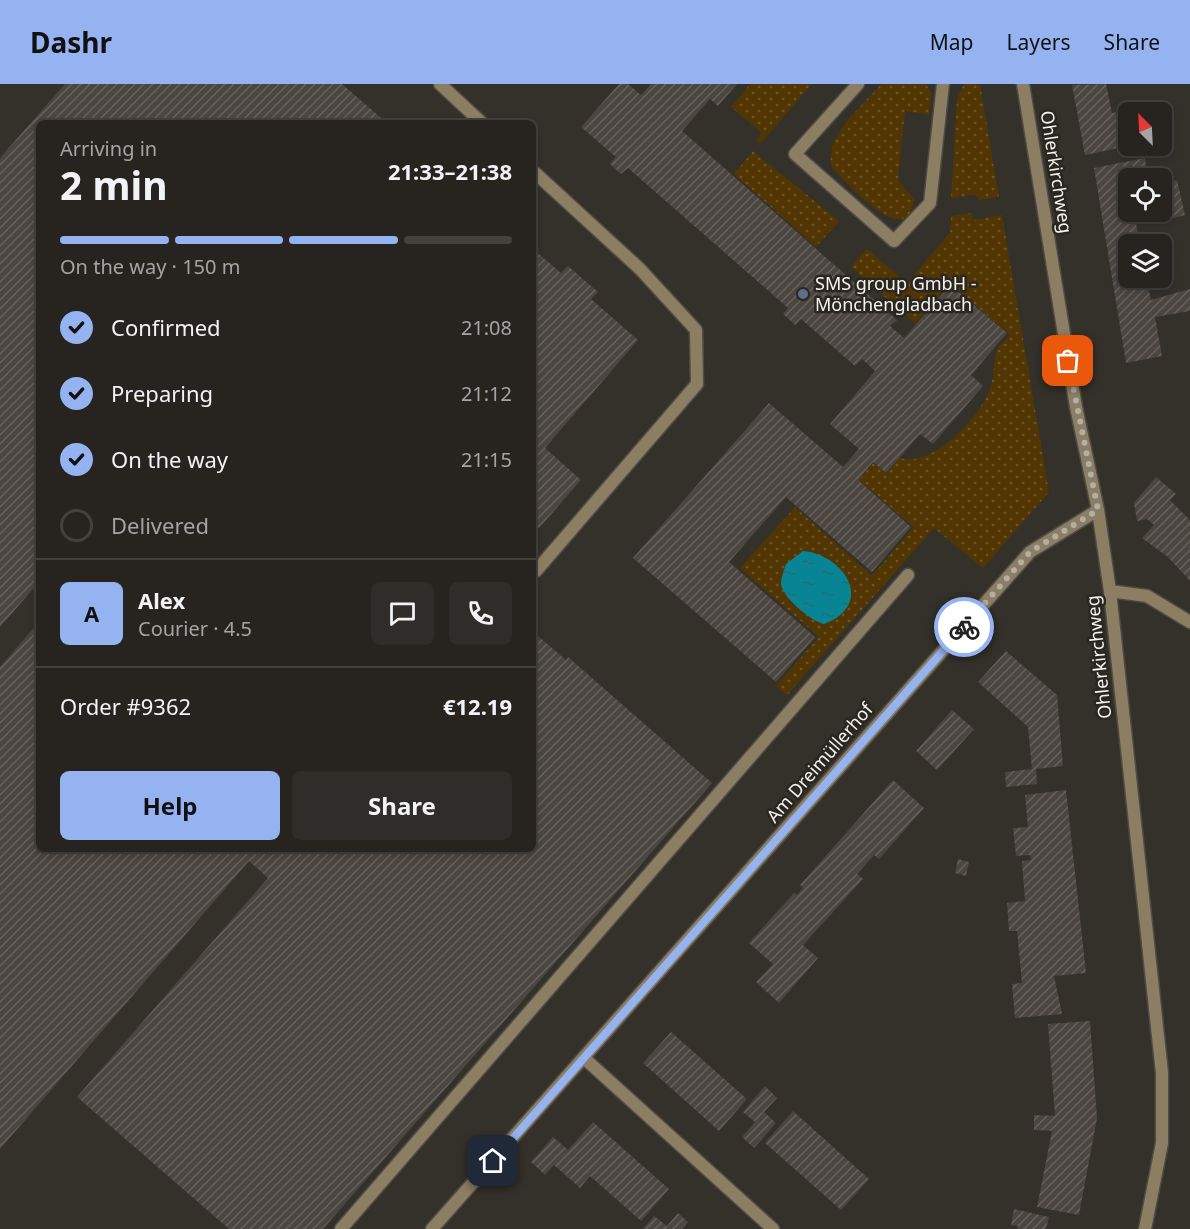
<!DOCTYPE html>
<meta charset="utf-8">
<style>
:root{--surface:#272420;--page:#2f2c29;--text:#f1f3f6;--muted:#a4a4a5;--line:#43413e;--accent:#95b2f1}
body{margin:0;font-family:"Noto Sans",sans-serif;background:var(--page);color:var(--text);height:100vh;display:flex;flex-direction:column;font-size:22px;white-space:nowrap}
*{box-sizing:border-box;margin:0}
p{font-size:20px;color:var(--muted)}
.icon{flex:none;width:33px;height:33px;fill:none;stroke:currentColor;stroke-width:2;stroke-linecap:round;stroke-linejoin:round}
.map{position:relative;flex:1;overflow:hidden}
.details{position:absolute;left:36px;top:36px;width:500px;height:732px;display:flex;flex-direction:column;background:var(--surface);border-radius:9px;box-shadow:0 3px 9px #0003,0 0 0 2px var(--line)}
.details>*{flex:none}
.needle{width:39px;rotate:336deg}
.tools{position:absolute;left:1118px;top:18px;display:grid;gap:12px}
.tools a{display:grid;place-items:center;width:54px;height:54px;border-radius:9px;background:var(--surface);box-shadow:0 3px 9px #0003,0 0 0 2px var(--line);font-size:30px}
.pin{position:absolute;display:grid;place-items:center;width:51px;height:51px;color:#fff;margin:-26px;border-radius:12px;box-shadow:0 3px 9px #0006}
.courier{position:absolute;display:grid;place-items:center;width:60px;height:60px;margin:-30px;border:4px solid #95b2f1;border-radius:50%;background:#fff;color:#222;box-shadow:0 2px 8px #0007}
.headline em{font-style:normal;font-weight:700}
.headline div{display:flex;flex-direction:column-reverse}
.headline{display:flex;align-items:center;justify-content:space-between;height:102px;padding:0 24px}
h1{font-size:39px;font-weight:700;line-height:45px}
.bar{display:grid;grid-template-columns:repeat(4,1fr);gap:9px 6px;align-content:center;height:72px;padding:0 24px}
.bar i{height:8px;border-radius:4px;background:var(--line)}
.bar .selected{background:var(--accent)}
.bar p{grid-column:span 4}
.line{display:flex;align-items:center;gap:15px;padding:0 24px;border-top:2px solid var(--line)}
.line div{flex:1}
.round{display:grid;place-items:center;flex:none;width:63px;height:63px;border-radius:9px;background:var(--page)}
ol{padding:0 24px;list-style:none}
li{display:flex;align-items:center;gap:18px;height:66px}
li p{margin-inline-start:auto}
li .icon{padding:6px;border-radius:50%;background:var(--accent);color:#111;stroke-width:4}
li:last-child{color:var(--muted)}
li i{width:33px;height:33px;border:3px solid var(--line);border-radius:50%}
.action{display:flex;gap:12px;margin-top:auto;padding:12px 24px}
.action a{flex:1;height:69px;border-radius:9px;background:var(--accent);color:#111;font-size:24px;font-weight:700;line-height:69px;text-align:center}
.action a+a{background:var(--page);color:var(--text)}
header{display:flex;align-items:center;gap:36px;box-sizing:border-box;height:84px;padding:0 30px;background:var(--accent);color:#111}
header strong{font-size:28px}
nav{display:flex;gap:33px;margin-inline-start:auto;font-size:21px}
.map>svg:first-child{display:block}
</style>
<header>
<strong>Dashr</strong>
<nav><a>Map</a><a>Layers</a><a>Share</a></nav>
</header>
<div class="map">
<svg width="1190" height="1145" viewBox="0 0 1190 1145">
<defs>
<pattern id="grass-dots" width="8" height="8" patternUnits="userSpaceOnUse" patternTransform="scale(1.5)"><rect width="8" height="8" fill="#513603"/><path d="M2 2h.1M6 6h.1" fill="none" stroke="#6b5428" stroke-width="1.8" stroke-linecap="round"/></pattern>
<pattern id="water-ripples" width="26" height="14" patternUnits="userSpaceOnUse" patternTransform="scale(1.5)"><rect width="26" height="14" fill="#088595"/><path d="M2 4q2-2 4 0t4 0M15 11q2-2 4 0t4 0" fill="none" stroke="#226d76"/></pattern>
<pattern id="building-hatch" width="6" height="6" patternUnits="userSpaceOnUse" patternTransform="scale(1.5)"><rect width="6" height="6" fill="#4b4640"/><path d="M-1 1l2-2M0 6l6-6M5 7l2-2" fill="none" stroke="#66615c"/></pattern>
</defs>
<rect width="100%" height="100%" fill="#34302a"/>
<path fill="url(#grass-dots)" d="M750,0H812L760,60L756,57L762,49L731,23Z
M881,0H926L932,10L929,31L905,27L898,96L914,115C908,170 847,98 832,84C823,52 862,23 881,0Z
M964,0H980L999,113L978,116L976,110L951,115L957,15Z
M753,67L839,137L816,163L734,90Z
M972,129L973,136L1002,131L1049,408L983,484L934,444L787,611L776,602L819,553L740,484L795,423L872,492L914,443L859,396L873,379L887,390L899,374C933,384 975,337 988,310C994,297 993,282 996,269C997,263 1006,256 1010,251L950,199L915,239L851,183L867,165L907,199L950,149L951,132Z"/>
<path fill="url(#water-ripples)" d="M803,467C843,470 877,520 824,540C811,537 783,514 781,500C781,493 784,487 786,480Z"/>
<path fill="url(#building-hatch)" d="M65,0H342L387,39H39V498L0,543V74Z
M619,0H628L641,11L651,0H737L718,22L710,15L682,47L897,236L890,242L904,254L950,201L1007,249L971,291L983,302L933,360L920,350L886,389L873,378L858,396L911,443L872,488L786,413L729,478L815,553L776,598L633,474L769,319L843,383L859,365L830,340L875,287L862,275L855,282L801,235L795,241L783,230L788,224L628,84L621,90L610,80L616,73L581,43Z
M1106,0L1112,29L1143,23L1144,28H1128V62L1085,71L1072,1Z
M1145,74L1147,89L1128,92V128H1161V99L1177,96L1185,131L1155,139L1153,130L1135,133L1139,156L1128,160V194H1146L1151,216L1190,205V227L1155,233L1162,272L1126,279L1094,84Z
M532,164L561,189L568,182L598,208L591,215L638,256L545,364L581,396L532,452Z
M1156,393L1176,410L1170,416L1190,436V497L1168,473L1142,454L1154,441L1147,435L1137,437L1134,419Z
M39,538V765H532V547L566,576L568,573L712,699L323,1145H229L77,1013L268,794L249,777L0,1065V583Z
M1006,567L1057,611L1063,682L1036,685L1037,700L1006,703L1005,688L1032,685L1028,643L978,598Z
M952,626L974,645L937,686L916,667Z
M893,696L924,724L879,775L874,771L857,790L863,795L803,861L818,874L779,919L756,898L773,880L749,859L794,809L797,811L803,804L800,801Z
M1066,706L1086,889L1054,892L1062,930L1015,934L1012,900L1022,899L1017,847H1009L1007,819L1025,817L1022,777L1031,776L1030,771L1016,772L1013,744L1028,743L1025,711Z
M958,775L969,778L966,792L955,789Z
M1090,937L1097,1034L1079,1131L1037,1123L1052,1047L1034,1046V1031L1055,1032L1048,940Z
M671,948L747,1015L719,1047L643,979Z
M765,1002L777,1014L764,1028L776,1039L754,1064L742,1053L755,1038L743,1028Z
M793,1027L869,1095L841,1126L765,1059Z
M593,1038L669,1105L641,1137L590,1092L580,1104L554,1081L545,1091L531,1078L553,1053L568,1066Z
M1014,1125L1049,1133L1046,1145H1017L1018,1142L1011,1141Z
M678,1129L688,1138L682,1145H643L654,1132L667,1142Z"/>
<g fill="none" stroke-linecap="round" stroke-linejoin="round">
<g stroke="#4f4b46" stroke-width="15">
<path id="lane" d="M440,0L482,39
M858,0L795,70L894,157L930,119L943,0
M532,86L640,185L696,246L697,300L536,487
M341,1145L908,491"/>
</g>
<g stroke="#4f4b46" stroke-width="15">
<path id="street" d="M1023,0L1076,323L1098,426L1110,507L1162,989V1059L1145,1145
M1110,507L1147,512L1190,538
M584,974L773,1145
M432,1145L1030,468L1098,426"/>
</g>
<use href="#lane" stroke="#8c7e63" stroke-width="12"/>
<use href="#street" stroke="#8c7e63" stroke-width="12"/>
</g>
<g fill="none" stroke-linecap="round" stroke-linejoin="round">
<path stroke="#b2afaa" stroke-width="6" stroke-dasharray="0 10.8" d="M964,543L1030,468L1098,426L1068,277"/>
<path stroke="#95b2f1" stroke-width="8" d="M493,1077L964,543"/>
</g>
<circle fill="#5c6f8a" stroke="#2a2620" stroke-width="2" cx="803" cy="210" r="6"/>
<g text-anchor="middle" stroke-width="5" stroke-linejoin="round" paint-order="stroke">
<g font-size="18" fill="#f6f3ef" stroke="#2a2620">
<text transform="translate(1056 88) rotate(81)" y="6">Ohlerkirchweg</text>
<text transform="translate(1099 573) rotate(-96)" y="6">Ohlerkirchweg</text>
<text transform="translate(820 679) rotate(-49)" y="6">Am Dreimüllerhof</text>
</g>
<g font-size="18" fill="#f6f3ef" stroke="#2a2620" text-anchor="start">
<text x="815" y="206">SMS group GmbH -<tspan x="815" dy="21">Mönchengladbach</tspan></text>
</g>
</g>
</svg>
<div class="tools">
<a><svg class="needle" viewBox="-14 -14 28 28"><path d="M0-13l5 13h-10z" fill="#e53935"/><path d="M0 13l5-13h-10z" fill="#a4a4a5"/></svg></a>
<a><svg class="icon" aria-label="locate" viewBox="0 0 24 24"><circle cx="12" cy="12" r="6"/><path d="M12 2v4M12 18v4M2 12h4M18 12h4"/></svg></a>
<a><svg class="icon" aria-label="layers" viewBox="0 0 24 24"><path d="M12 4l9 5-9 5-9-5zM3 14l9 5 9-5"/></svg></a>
</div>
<div class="pin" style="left:1068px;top:277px;background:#ea580c"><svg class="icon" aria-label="bag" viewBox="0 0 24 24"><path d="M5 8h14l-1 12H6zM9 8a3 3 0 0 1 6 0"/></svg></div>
<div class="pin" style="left:493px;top:1077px;background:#1f2937"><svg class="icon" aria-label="home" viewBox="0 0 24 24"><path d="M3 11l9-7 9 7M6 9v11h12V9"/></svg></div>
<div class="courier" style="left:964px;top:543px"><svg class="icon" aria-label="bike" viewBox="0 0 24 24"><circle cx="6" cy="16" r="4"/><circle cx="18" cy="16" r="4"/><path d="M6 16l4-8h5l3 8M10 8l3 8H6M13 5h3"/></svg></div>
<section class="details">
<div class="headline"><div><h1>2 min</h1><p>Arriving in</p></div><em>21:33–21:38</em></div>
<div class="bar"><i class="selected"></i><i class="selected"></i><i class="selected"></i><i></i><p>On the way · 150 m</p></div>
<ol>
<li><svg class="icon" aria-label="check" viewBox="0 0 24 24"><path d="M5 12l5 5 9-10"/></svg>Confirmed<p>21:08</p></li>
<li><svg class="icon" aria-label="check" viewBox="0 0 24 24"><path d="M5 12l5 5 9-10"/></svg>Preparing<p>21:12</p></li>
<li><svg class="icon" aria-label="check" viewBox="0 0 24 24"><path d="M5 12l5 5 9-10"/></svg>On the way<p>21:15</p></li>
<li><i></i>Delivered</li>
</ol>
<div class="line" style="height:108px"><b class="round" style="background:var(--accent);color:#111">A</b><div><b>Alex</b><p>Courier · 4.5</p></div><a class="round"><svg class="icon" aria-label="chat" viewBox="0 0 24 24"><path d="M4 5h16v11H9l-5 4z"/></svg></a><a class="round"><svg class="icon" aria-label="phone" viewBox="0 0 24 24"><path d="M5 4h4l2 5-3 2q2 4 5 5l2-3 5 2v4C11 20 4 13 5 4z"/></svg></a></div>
<div class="line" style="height:78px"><div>Order #9362</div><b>€12.19</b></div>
<div class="action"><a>Help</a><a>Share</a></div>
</section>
</div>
